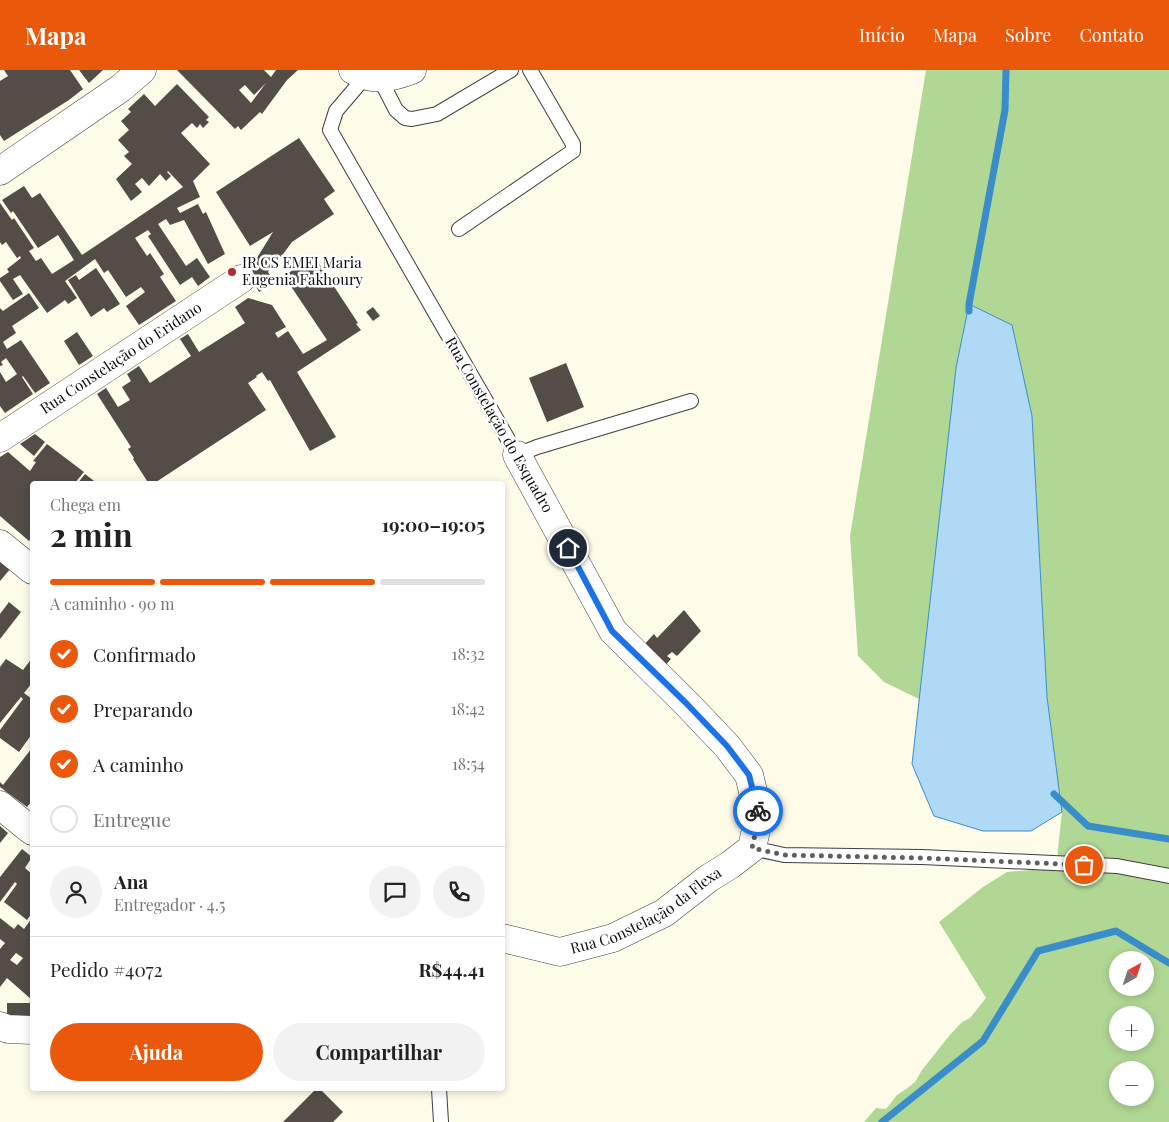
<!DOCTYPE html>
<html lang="pt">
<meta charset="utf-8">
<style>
:root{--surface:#fff;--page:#f2f2f2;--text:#222;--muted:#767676;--line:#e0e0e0;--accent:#ea580c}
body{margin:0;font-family:"Playfair Display",serif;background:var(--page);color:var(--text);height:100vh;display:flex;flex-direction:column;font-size:19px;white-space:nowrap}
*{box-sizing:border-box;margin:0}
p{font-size:16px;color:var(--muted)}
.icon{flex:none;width:28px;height:28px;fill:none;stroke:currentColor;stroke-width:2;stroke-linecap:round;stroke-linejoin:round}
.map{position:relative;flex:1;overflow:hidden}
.sheet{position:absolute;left:30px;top:411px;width:475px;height:610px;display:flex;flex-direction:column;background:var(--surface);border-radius:5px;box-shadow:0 2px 8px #0003}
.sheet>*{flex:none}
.needle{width:32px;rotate:40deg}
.buttons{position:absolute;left:1109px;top:881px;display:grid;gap:10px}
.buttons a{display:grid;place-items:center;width:45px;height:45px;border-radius:50%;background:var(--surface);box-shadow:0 2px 8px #0003;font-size:25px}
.pin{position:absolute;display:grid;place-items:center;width:42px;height:42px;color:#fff;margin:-21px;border:2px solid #fff;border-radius:50%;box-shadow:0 1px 5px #0007}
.courier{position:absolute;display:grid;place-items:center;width:50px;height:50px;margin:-25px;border:4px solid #1a73e8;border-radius:50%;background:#fff;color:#222;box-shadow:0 1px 6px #0007}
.headline em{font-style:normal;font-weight:700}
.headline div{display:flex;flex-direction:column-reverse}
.headline{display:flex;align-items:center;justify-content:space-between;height:85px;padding:0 20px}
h1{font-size:32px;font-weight:700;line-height:38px}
.bar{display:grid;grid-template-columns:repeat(4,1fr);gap:8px 5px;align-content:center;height:60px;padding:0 20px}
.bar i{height:6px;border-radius:4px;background:var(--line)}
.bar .on{background:var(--accent)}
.bar p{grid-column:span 4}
.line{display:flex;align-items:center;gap:12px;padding:0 20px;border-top:1px solid var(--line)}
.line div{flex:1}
.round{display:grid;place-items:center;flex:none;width:52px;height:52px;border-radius:26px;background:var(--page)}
ol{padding:0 20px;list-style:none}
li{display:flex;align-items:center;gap:15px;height:55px}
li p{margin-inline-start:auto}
li .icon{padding:5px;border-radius:50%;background:var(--accent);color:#fff;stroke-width:4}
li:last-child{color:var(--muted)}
li i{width:28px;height:28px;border:2px solid var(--line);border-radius:50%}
.primary-button{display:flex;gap:10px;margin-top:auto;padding:10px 20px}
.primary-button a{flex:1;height:58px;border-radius:30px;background:var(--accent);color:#fff;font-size:20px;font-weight:700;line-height:58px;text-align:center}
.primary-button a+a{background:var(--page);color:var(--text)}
header{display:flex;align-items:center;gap:30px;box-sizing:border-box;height:70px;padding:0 25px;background:var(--accent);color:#fff}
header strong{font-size:24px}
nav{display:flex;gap:28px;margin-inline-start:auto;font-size:18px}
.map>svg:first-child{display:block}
</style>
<header>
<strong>Mapa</strong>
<nav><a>Início</a><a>Mapa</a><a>Sobre</a><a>Contato</a></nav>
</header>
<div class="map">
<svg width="1169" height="1052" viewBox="0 0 1169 1052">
<rect width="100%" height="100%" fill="#fefbe9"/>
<path fill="#b1d794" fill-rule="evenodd" d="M926,0H1169V1052H864L876,1038L886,1039L897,1025L909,1017L915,1012L922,1000L949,966L962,952L970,948L986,928L939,852L983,817L1007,802L1056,798L1062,742L1047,627L1032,346L1012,255L970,234L956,298L919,629L884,612L858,586L850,466ZM1118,890H1145V918H1118ZM1118,945H1145V972H1118ZM1118,1000H1145V1028H1118Z"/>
<path fill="#afd9f4" stroke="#398dc9" d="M969,234L1012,255L1032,346L1047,627L1062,742L1031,761H983L934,746L912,694L956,298Z"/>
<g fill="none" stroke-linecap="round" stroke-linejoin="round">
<path stroke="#398dc9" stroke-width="7" d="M969,241V234L1005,40L1006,0
M1054,724L1088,756L1169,769
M882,1052L983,971L1038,881L1116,861L1169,893"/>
</g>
<path fill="#534c47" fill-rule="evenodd" d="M4,0H70L83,19L69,30L4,71L0,65V11L8,6Z
M79,0H103L89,13Z
M177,0H264L271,7L276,0H298L287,10L262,44L260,42L241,60L238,56L235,59ZM266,13L251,33L239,20L245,15L254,25Z
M177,14L209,47L206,50L209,52L203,58L200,54L197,58L192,53L181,63L210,94L193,111L200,127L177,138L180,143L198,134L203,144L206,142L225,184L208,194L184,150L170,155L166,149L158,154L186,196L197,188L210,207L198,216L192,207L180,215L148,166L151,164L148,160L135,168L147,186L150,183L164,204L160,207L176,231L139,255L126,236L145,222L141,217L126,227L108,200L104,203L95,189L65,211L77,228L68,234L65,230L47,243L20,205L13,209L23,224L13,230L0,211V208L9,202L7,199L21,188L20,186L17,188L6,172L2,175L0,172V133L12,150L14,148L34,178L29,181L36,191L41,188L52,204L74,190L58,165L38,178L13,141L11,143L2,130L24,116L32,128L40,123L82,185L112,165L183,117L168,101L167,102L171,106L166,111L160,104L149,116L142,108L135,114L142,122L131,131L116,109L132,94L124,86L129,82L118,70L129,60L121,51L131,42L128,39L144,24L155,36Z
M299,68L335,121L324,129L334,144L292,172L281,187L278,185L268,202L274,213L259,222L245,195L255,191L273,162L250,176L216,122Z
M314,186L358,253L356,254L361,260L297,302L336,367L310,381L270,310L268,311L262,302L256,306L257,307L248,313L266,340L153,414H149L133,389L134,388L128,379L131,377L97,324L106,318L118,337L130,330L122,317L131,311L127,304L139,296L150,313L191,286L180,269L188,264L199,282L245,253L235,237L248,228L272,235L286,257L275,263L278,268L288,261L303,284L327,270L284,206Z
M96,198L120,234L107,242L104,238L91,247L68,210L76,205L79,210Z
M29,223L39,238L12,256L16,263L3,272L7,279L21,270L50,313L35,323L23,306L22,307L33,324L5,343L0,336V302L6,312L17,304L6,288L1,292L3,295L0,296V238L3,241Z
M373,237L380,246L373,251L366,242Z
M77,262L93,286L79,295L64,271Z
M566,293L584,337L547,352L529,308Z
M35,364L45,372L34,386L20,374Z
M47,374L84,402L74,414H32V466L29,471L0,446V387L8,382L30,401L36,392L33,391Z
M85,404L98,414H77Z
M0,489L11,498L0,511Z
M9,532L21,542L0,569V544Z
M684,540L701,561L677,586L672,582L667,586L671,589L660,601L639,580L654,564L657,568Z
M32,588V613L24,623L32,629V664L19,682L0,668V660L23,629L21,627L0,653V597L6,589L23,600Z
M32,678V731L27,737L0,717V712L3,715Z
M0,756L8,763L0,773Z
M22,779L32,787L25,798L32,804V843L27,850L4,832L17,814L15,812L0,832V807Z
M0,848L14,859L18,854L24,859L32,848V930L7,908L0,917V879L5,873L0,869ZM16,883L23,888L17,895L10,890Z
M7,933H32V946H7Z
M316,1019H320L343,1042L333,1052H283Z"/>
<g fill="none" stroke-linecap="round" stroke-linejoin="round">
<g stroke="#3e3e3e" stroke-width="16">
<path id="lane" d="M365,7L336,41L330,60L517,385L537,377L691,331
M380,9L396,40L405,48L412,49L437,44L511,0
M459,159L573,81V74L530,0
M752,778L784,785L922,787L1117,796L1169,806
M439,1019L441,1052"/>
</g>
<g stroke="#3e3e3e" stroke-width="29">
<g id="street">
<path d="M353,0C373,12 391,8 412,0"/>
<path d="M0,101L121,18L142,0"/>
<path id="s1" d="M0,368L241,209"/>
<path d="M0,474L32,500"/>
<path d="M0,735L32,761"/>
<path id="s2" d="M502,868L560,882L613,868L664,843L709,808L730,795L752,778L759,746L749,705L727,676L687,634L613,561L517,385"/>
<path d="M0,956L8,959L32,960"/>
</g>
</g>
<use href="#lane" stroke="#fff" stroke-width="14"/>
<use href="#street" stroke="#fff" stroke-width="28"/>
</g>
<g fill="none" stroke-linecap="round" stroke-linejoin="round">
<path stroke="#605f59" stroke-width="5" stroke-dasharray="0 9" d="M758,741L759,746L752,778L784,785L922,788L1084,795"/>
<path stroke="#1a73e8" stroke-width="6" d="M568,478L612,561L687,634L727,676L749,705L758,741"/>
</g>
<circle fill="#b6282c" stroke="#fff" stroke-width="2" cx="232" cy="202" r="5"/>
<g text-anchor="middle" stroke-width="5" stroke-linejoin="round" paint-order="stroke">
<g font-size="15" fill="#0b0b0b" stroke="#fff" text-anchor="start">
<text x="242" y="198">IR CS EMEI Maria<tspan x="242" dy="17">Eugenia Fakhoury</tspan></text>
</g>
<g font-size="15" fill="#0b0b0b" stroke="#fff">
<text dy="5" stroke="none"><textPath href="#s1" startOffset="145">Rua Constelação do Eridano</textPath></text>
<text transform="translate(499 355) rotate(60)" y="5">Rua Constelação do Esquadro</text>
<text dy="5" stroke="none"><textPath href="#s2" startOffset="156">Rua Constelação da Flexa</textPath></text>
</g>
</g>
</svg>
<div class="buttons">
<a><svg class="needle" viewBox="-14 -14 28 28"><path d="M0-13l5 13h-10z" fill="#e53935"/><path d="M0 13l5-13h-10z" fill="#767676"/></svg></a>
<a>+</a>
<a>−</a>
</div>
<div class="pin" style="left:1084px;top:795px;background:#ea580c"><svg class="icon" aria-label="bag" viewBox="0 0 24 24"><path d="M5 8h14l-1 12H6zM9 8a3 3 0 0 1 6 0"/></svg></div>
<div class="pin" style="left:568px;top:478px;background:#1f2937"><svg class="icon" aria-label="home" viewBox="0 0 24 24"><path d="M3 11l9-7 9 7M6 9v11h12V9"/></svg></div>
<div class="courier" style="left:758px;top:741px"><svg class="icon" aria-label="bike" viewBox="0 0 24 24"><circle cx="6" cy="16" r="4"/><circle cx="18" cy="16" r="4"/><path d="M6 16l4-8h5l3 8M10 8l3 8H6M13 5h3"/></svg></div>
<section class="sheet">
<div class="headline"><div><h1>2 min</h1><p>Chega em</p></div><em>19:00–19:05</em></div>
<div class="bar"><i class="on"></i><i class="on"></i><i class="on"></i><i></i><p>A caminho · 90 m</p></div>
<ol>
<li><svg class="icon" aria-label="check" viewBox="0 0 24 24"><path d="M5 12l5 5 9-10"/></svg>Confirmado<p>18:32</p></li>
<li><svg class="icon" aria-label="check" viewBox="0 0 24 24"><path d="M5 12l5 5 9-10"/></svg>Preparando<p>18:42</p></li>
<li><svg class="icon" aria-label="check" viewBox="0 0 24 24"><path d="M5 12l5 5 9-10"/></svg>A caminho<p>18:54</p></li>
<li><i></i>Entregue</li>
</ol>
<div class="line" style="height:90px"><a class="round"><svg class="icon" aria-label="person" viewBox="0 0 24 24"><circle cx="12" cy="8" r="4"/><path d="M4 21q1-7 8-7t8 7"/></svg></a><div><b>Ana</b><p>Entregador · 4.5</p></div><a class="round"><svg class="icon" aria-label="chat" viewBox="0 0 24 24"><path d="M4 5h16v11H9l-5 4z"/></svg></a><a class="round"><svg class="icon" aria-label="phone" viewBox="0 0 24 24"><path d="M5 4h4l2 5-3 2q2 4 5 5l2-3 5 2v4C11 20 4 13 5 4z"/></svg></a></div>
<div class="line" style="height:65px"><div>Pedido #4072</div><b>R$44.41</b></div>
<div class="primary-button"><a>Ajuda</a><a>Compartilhar</a></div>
</section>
</div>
